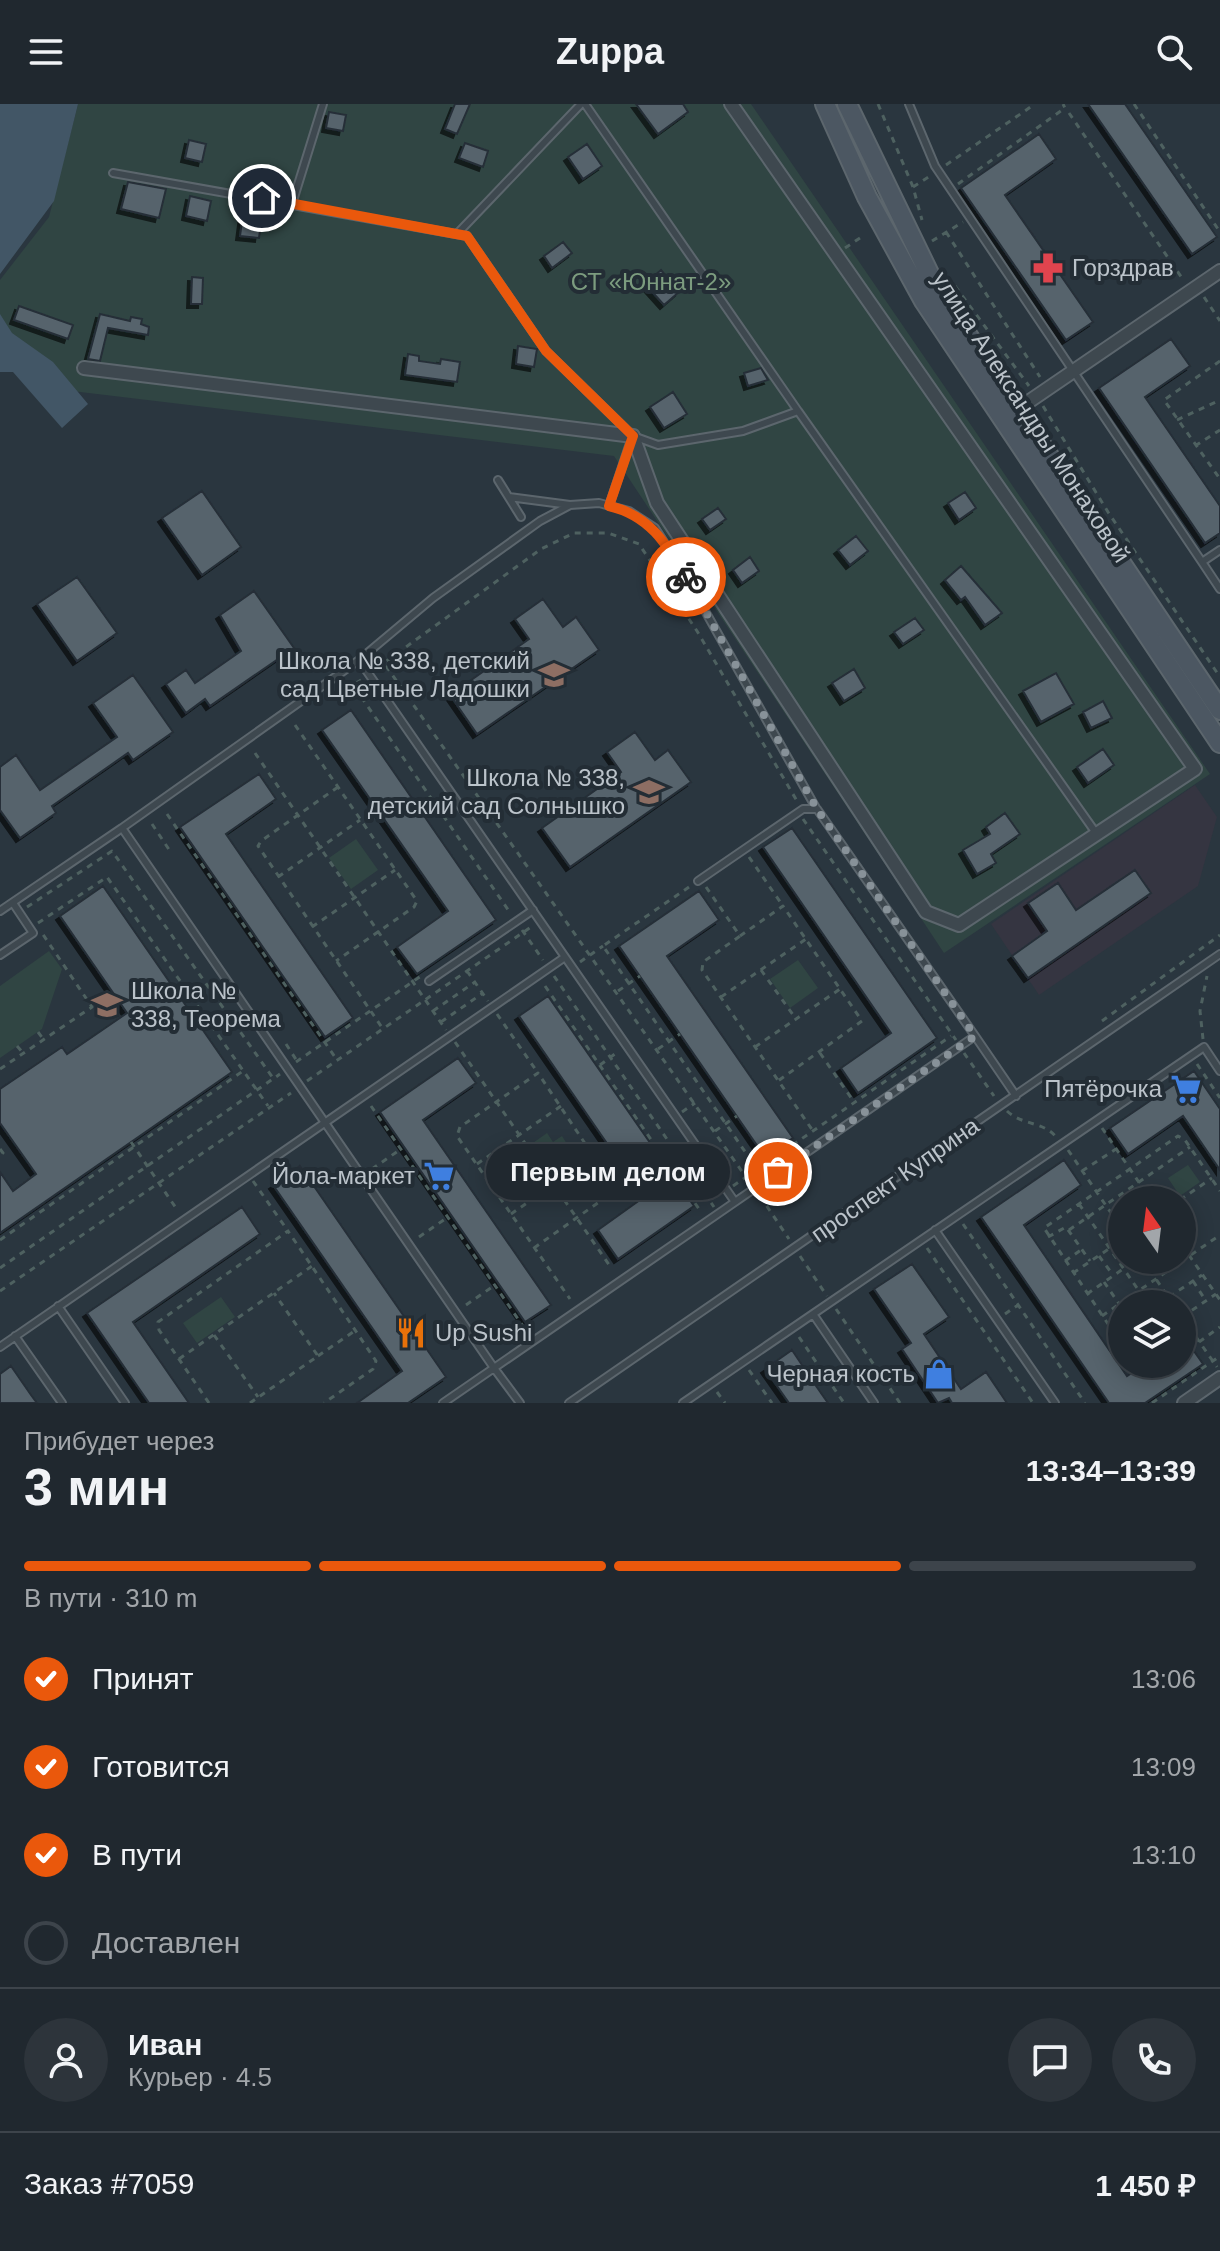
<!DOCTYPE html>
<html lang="ru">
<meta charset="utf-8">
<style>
:root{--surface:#20282f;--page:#2d343b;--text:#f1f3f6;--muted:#a2a6aa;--line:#3d444b;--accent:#ea580c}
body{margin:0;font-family:Helvetica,sans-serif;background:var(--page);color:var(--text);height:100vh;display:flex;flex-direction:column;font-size:30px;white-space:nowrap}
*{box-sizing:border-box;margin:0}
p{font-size:26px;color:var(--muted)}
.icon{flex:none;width:44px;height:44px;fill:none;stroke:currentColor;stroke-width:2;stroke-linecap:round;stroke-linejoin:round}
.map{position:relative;height:1299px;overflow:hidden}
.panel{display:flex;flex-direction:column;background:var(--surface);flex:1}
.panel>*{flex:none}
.needle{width:52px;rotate:346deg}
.tools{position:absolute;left:1108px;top:1082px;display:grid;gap:16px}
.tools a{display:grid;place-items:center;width:88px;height:88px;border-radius:50%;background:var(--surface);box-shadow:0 4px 20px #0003,0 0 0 2px var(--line);font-size:40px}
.pin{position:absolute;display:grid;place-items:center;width:68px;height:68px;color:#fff;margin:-34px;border:4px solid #fff;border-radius:50%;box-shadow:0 2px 8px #0007}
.courier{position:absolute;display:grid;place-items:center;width:80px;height:80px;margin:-40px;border:6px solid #ea580c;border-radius:50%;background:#fff;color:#222;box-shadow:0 2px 10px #0007}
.bubble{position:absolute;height:56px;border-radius:28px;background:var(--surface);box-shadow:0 4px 20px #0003,0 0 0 2px var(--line);font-size:26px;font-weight:600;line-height:56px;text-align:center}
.head em{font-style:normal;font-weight:600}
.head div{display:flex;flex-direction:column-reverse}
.head{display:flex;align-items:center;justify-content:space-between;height:136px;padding:0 24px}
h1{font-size:52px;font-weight:600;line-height:60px}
.bar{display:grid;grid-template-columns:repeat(4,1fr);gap:12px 8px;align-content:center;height:96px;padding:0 24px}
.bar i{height:10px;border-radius:6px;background:var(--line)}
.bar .active{background:var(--accent)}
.bar p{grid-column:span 4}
.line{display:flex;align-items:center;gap:20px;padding:0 24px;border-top:2px solid var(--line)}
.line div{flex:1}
.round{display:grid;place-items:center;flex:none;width:84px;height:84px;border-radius:42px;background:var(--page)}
ol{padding:0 24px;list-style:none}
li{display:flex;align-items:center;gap:24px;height:88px}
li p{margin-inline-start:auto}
li .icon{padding:8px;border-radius:50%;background:var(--accent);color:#fff;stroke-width:4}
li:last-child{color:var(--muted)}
li i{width:44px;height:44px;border:4px solid var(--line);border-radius:50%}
header{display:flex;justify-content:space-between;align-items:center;height:104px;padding:0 24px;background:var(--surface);font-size:36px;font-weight:600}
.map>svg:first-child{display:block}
</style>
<header><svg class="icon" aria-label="menu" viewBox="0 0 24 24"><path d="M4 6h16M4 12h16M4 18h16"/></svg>Zuppa<svg class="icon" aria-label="search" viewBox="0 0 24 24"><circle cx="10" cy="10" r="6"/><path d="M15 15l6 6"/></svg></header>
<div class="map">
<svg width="1220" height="1299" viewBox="0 0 1220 1299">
<defs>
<filter id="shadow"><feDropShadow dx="-4" dy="4" stdDeviation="0" flood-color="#0009"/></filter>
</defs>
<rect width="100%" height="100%" fill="#2a363f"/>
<path fill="#353541" d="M1195,681L1217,713L1198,782L1039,891L991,820Z"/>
<path fill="#304543" d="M78,0H751L1210,670L944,849L614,352L72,287L6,226L0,218V176L49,113Z
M356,735L378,766L351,785L329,754Z
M49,847L62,865L42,925L0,954V882Z
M798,856L818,884L790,904L770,875Z
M547,1029L553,1038L562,1032L574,1051L549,1068L530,1041Z
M1188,1061L1200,1078L1180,1092L1168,1074Z
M221,1193L235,1213L197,1239L183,1219Z"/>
<path fill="#425666" d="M0,0H78L54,97L0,170Z
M0,210L12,229L53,258L88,300L62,324L13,268H0Z"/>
<path fill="#56636c" stroke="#252f37" stroke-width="2" filter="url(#shadow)" d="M455,0H470L457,30L445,25Z
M636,0H683L688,8L658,30Z
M1088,0H1125L1217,133L1192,150Z
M329,8L346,11L343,27L326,24Z
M1039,30L1056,55L1005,91L1093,218L1066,236L961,84Z
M189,36L206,40L202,58L185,54Z
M465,39L488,47L483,63L459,54Z
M587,40L602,62L583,75L568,53Z
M128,78L166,85L159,114L121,105Z
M190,92L211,97L207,117L186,112Z
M243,110L262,112L259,134L240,132Z
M563,138L572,149L552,164L544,152Z
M661,166L679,188L664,201L645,180Z
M192,173L203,174L202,200H191Z
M19,202L73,221L68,235L14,216Z
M100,210L130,217L131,213L142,215L141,220L149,223L148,231L108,224L100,257L88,255Z
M1171,235L1190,262L1145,293L1220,402V429L1205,439L1099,284Z
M518,242L537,245L534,263L516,260Z
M408,250L419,252V257L440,260L441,255L460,258L457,278L405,271Z
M761,264L768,276L748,282L744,269Z
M673,288L687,310L664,324L650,303Z
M202,387L241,443L202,471L162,414Z
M965,388L976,404L959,416L948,399Z
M718,404L726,415L710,426L702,415Z
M856,432L868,447L850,461L838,446Z
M750,453L759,467L742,479L733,466Z
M961,462L1002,509L985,521L965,493L961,496L945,476Z
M77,473L117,529L77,557L37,500Z
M254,487L294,544L210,602L205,595L186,609L166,580L186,566L195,579L241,547L220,511Z
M543,495L563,523L576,513L599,546L477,630L450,591L529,535L515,515Z
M915,514L924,526L903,540L894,528Z
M854,565L865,584L844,597L832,579Z
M1056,569L1074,600L1041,618L1023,587Z
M133,571L173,628L133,656L128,649L52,702L56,709L20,734L0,706V663L16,651L40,686L117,633L93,599Z
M1103,597L1112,614L1091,624L1083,608Z
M351,606L496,816L417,870L397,843L448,807L322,626Z
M635,628L655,656L668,646L691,678L570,763L542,724L621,668L607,648Z
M1103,645L1114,661L1088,679L1077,663Z
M259,670L276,695L226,730L353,914L325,933L180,723Z
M1005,709L1020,730L991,750L996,759L977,770L963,746L990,730L986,723Z
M792,724L937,934L858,989L841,964L891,929L763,743Z
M1135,766L1151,789L1028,874L1012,852L1047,827L1028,799L1058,779L1076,806Z
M103,782L232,968L0,1129V1068L13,1087L36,1070L0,1019V985L62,943L67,950L127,909L60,812Z
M699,787L719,816L667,852L793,1034L765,1053L619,842Z
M548,892L694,1102L618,1155L598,1126L644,1093L519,912Z
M458,954L476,979L423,1016L551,1201L525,1218L380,1008Z
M1194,967L1220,1005V1066L1183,1012L1128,1050L1110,1024Z
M1064,1056L1081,1081L1024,1121L1127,1272L1145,1260H1182V1230L1203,1260L1145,1299H1109L981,1113Z
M300,1062L446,1273L408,1299H357L402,1267L273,1081Z
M242,1103L260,1130L133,1218L189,1299H149L87,1209Z
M912,1160L949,1213L924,1230L961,1285L986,1268L1007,1299H952L949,1294L938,1299L902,1245L911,1239L874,1185Z
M792,1246L814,1279L828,1299H789L765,1265Z
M11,1262L31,1291L37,1299H0V1270Z"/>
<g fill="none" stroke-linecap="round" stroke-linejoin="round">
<g stroke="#5c666d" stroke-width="10">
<path id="lane" d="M909,0L935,62L1202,458L1220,446
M113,69L467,132L546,247L633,332L658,341L743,327L798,307L585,0
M292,100L323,0
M457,130L581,0
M798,307L1096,729
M498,376L521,413
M509,393L570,401
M609,402L632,333
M1202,458L1220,485
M359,556L433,494L540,417L570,401L599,399L629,407L655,424L682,466L816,704
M0,807L122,724
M0,851L33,829L13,799
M429,877L533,806
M975,932L1016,992
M935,1126L1055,1299
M58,1202L125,1299
M15,1232L62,1299
M0,1243L565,853
M443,1299L494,1264L122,724L359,556L735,1098L975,932L817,705H803L698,777
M520,1299L494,1264L735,1098
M569,1299L1220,850
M683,1299L813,1210
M874,1299L813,1210L1204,943L1220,967"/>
</g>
<g stroke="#5c666d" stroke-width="16">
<path id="street" d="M84,264L633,332L657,399L926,808L959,821L1195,665L731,0
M1015,307L1220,167
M1184,1299L1220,1274"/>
</g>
<g stroke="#5c666d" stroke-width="22">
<path id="secondary" d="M825,0L867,93L924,197L1220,639
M847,0L937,186L1220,606"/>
</g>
<path stroke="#4e6160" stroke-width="3" stroke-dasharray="6 6" stroke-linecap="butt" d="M878,0L913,83L922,116
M1134,0L1220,128
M1069,9L1184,177
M946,61L1035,0
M958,80L1065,4L1063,0
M913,83L930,72
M946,128L1040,273
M932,137L963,118
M845,144L860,134
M955,182L1029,282
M1204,193L1220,217
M1220,257L1164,296L1220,375
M1043,302L1108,408L1220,573
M1177,316L1220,296
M1195,342L1220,326
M379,552L748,1076
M377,564L541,445L574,429H608L639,440L697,527L797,697
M361,576L353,581L511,810
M295,621L417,797L414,803L336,857
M255,649L446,926
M338,683L261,737L258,742L383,925
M167,710L337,956
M803,715L956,936
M152,720L170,747
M749,753L783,802
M278,773L360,716
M689,783L603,842L757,1065
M706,783L740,832L703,858L702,866L813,1027
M27,803L112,747L273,974
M38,819L107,773L268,1002
M312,823L395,766
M522,826L543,856
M740,832L783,802L862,917L778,977
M580,858L603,842
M761,866L796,915
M467,867L488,897
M554,872L714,1103
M545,882L699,1105
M618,887L640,872
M721,893L806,835
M433,907L475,878
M497,910L538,969
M1102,917L1220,831
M441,918L483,889
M38,928L44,936
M1203,935L1200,907L1207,872
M455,938L612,1165
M286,940L297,957
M17,942L23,949
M755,943L840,885
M658,945L680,930
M820,949L854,998
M964,949L994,992
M296,958L421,872
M1197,960L1220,994
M600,961L619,947
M0,965L92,903L42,829
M307,977L531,823
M371,1002L525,1225
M1007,1007C1023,1022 1044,1017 1057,1034
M682,1008L695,999
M1102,1024L1151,1096
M715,1027L737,1012
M131,1038L178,1107
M0,1045L3,1049L0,1051
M1068,1046L1122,1125
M477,1060L561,1002
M372,1065L401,1045
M1082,1067L1116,1045
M253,1077L288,1127
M733,1082L951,932
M760,1092L789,1135
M1180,1096L1212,1074
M1079,1100L1148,1200
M511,1110L595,1052
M963,1120L1085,1299
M1069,1126L1190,1043
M419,1133L448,1113
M1048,1133L1066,1123L1090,1157
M0,1136L243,967
M1182,1141L1220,1196
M534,1144L616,1086L538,969L460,1023L457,1032L570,1195
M927,1144L1033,1299
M800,1152L827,1192
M1099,1152L1113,1171
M1143,1156L1173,1200
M1065,1157L1081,1146
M0,1164L280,970
M1073,1169L1122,1136
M1193,1177L1206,1197
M1104,1178L1122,1204
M0,1187L291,989
M1087,1190L1123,1165
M1169,1193L1202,1171
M466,1201L495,1181
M836,1205L900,1299
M1005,1210L1018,1201
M1102,1212L1220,1131
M1182,1213L1217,1263
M1182,1213L1216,1190
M214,1231L258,1293
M799,1233L844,1299
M1199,1238L1220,1223
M1122,1241L1044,1124L1178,1032L1185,1036L1220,1087
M318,1252L356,1226
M179,1255L312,1162
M749,1266L772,1299
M717,1288L725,1299
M209,1299L159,1226L158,1218L288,1127L376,1257L373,1265L324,1299
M250,1299L318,1252L274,1189
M1152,1299L1220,1252"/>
<use href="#lane" stroke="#3e484f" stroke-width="6"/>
<use href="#street" stroke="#3e484f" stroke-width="12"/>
<use href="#secondary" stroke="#4c5762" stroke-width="18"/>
</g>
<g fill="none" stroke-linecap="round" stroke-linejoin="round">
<path stroke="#889299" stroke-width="8" stroke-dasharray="0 14.4" d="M686,473L817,705L975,932L778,1068"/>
<path stroke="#ea580c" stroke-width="10" d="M262,94L467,132L546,247L633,332L609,402C649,411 666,439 686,473"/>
</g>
<defs>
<g id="pharmacy-bare" transform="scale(2.4)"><path d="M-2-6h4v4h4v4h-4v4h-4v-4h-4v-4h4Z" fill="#e0444e" stroke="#232d35" stroke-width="2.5" paint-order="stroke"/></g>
<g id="school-bare" transform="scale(2.4)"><path d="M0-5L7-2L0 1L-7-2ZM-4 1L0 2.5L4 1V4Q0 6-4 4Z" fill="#8d6e63" stroke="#232d35" stroke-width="2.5" paint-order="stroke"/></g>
<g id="supermarket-bare" transform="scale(2.4)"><path d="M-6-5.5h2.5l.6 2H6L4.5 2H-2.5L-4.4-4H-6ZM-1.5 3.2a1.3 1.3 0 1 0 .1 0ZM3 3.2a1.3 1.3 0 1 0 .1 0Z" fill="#3f7fe0" stroke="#232d35" stroke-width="2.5" paint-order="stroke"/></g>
<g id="restaurant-bare" transform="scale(2.4)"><path d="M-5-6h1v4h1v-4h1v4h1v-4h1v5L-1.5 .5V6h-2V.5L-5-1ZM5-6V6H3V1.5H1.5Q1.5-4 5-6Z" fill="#e8710a" stroke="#232d35" stroke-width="2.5" paint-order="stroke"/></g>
<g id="shop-bare" transform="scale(2.4)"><path d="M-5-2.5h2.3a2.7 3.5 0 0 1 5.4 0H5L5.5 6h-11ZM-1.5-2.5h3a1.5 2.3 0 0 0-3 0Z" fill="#3f7fe0" stroke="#232d35" stroke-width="2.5" paint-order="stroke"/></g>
</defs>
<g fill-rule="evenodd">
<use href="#pharmacy-bare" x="1048" y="164"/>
<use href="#school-bare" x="554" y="571"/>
<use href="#school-bare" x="649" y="688"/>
<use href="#school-bare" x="107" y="901"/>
<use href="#supermarket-bare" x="1186" y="985"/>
<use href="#supermarket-bare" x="439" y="1072"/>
<use href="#restaurant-bare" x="411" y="1229"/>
<use href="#shop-bare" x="939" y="1270"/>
</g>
<g text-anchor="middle" stroke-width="8" stroke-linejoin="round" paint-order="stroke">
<g font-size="24" fill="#bbc3ca" stroke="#232d35" text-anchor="end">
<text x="1072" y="172" text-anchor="start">Горздрав</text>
<text x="530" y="565">Школа № 338, детский<tspan x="530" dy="28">сад Цветные Ладошки</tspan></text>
<text x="625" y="682">Школа № 338,<tspan x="625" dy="28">детский сад Солнышко</tspan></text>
<text x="131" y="895" text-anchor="start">Школа №<tspan x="131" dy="28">338, Теорема</tspan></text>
<text x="1162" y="993">Пятёрочка</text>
<text x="415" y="1080">Йола-маркет</text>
<text x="435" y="1237" text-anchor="start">Up Sushi</text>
<text x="915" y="1278">Черная кость</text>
</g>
<g font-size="24" fill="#7c9c7f" stroke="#232d35">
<text x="651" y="186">СТ «Юннат-2»</text>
</g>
<g font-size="24" fill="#bbc3ca" stroke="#232d35">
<text transform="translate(1031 313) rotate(57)" y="8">улица Александры Монаховой</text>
<text transform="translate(895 1076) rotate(-35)" y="8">проспект Куприна</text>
</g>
</g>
</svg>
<div class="tools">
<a><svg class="needle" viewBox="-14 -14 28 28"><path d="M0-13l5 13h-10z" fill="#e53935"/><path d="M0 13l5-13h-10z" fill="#a2a6aa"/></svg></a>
<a><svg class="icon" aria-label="layers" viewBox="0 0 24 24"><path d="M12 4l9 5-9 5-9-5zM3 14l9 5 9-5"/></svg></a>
</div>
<div class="pin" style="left:778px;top:1068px;background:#ea580c"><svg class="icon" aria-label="bag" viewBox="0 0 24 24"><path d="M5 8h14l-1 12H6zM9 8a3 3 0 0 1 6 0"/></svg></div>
<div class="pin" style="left:262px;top:94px;background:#1f2937"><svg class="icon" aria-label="home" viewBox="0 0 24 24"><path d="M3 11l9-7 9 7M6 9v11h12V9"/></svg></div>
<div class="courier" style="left:686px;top:473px"><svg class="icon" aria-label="bike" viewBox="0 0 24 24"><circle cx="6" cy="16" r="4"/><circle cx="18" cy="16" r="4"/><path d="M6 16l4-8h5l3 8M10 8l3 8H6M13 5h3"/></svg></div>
<div class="bubble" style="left:486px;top:1040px;width:244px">Первым делом</div>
</div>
<section class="panel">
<div class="head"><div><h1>3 мин</h1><p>Прибудет через</p></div><em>13:34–13:39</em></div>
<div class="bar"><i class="active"></i><i class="active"></i><i class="active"></i><i></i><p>В пути · 310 m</p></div>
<ol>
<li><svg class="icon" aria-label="check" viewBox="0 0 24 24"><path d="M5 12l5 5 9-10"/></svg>Принят<p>13:06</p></li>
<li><svg class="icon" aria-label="check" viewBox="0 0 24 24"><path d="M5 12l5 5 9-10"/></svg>Готовится<p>13:09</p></li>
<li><svg class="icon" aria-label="check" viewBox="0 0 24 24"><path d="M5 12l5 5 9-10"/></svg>В пути<p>13:10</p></li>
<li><i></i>Доставлен</li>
</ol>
<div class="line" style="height:144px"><a class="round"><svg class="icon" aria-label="person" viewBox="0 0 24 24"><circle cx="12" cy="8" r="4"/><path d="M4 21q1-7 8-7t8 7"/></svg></a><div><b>Иван</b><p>Курьер · 4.5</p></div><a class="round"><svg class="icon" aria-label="chat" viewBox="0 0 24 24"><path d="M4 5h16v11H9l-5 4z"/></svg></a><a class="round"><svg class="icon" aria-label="phone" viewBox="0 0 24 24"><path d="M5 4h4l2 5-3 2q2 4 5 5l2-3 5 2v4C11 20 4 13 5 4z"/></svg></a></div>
<div class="line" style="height:104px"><div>Заказ #7059</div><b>1 450 ₽</b></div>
</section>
